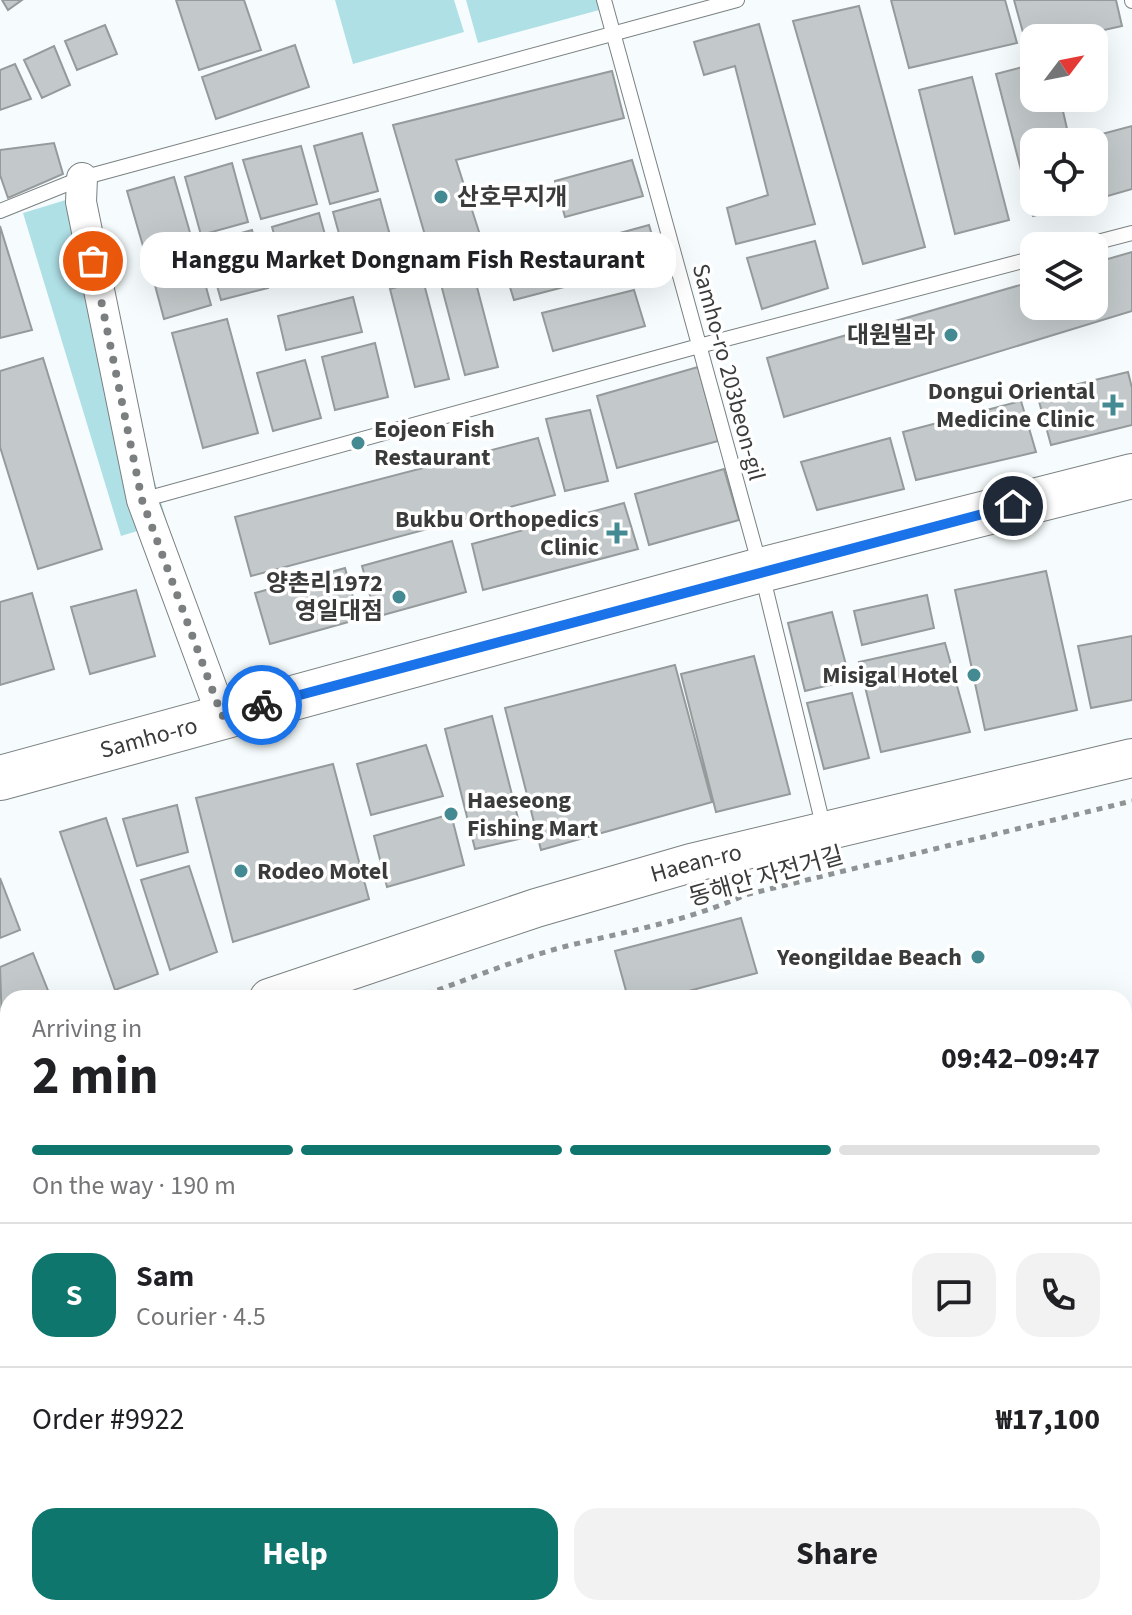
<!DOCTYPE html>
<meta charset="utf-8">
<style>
:root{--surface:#fff;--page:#f2f2f2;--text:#202124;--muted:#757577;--line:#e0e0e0;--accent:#0f766e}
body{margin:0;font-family:"Source Sans 3","Noto Sans KR",sans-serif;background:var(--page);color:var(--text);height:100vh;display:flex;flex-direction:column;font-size:30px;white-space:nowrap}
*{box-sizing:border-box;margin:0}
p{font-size:26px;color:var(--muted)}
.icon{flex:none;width:44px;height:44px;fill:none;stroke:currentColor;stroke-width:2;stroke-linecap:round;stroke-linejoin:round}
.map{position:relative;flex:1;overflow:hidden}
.details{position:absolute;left:0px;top:990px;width:1132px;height:626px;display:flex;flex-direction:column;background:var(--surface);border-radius:24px 24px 0 0;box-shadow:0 8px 32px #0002}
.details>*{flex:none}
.needle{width:52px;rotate:58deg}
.buttons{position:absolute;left:1020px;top:24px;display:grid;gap:16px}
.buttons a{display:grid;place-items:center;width:88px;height:88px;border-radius:16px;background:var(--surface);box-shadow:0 8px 32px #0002;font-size:40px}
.pin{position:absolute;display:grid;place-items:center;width:68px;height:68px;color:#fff;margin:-34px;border:4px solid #fff;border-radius:50%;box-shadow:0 2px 8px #0007}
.courier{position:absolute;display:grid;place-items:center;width:80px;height:80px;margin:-40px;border:6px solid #1a73e8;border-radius:50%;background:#fff;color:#222;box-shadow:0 2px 10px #0007}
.bubble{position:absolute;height:56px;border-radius:24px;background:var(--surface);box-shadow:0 8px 32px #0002;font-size:26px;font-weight:700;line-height:56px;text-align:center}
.headline em{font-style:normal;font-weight:700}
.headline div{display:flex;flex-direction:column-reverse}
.headline{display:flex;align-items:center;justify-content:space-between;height:136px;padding:0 32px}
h1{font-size:52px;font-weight:700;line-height:60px}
.bar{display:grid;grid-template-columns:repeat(4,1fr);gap:12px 8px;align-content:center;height:96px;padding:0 32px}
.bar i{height:10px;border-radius:6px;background:var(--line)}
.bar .on{background:var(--accent)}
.bar p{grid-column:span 4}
.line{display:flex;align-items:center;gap:20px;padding:0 32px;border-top:2px solid var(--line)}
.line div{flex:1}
.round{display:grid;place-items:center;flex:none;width:84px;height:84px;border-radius:24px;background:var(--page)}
.primary-button{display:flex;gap:16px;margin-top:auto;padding:16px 32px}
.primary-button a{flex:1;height:92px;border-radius:24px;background:var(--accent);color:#fff;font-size:32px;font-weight:700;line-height:92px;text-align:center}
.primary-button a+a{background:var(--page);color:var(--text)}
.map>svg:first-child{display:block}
</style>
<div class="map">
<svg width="1132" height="1615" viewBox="0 0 1132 1615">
<rect width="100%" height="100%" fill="#f6fcfd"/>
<path fill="#afe0e6" d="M335,0H454L464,32L353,64Z
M466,0H600L603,9L478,43Z
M69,199L167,522L121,536L23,213Z"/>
<path fill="#7ed2dd" d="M1132,1056V1615H66L76,1608H1124V1059Z"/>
<path fill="#c3c9ca" stroke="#959a9b" stroke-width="2" d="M2,0H22L8,10Z
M176,0H244L261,50L199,70Z
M891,0H1005L1017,43L909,68Z
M1014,0H1116L1122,26L1068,38H1034V46L1027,47Z
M859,6L925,247L863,264L793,21Z
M759,24L815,224L736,244L727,208L768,195L735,66L704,75L694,42Z
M105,25L117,54L77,70L65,41Z
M295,45L309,87L216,119L202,77Z
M54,46L70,85L42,98L24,60Z
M15,64L31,99L0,110V70Z
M1034,64V98H1060L1070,142H1034V202H1086L1033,216L996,74Z
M612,71L624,118L456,160L480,235L429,249L393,125Z
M972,77L1009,220L955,234L919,90Z
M1132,126V189L1094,200V142H1072Z
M362,133L378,191L330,204L314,146Z
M54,143L63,174L8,198L0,175V150Z
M301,146L317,204L261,219L243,160Z
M632,160L643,196L565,217L555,181Z
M232,163L248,222L201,235L185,177Z
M174,177L197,257L150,270L127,191Z
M380,199L396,257L349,270L333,212Z
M319,213L335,271L288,284L272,227Z
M649,225L660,262L514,300L503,265Z
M0,226L32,330L0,338Z
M252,230L268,288L221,300L205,243Z
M815,241L828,288L762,309L747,258Z
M1132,252V311L784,417L767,358L1034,281V306H1094V263Z
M200,265L211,305L164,319L153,278Z
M472,268L498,367L465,375L439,277Z
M423,280L449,379L415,387L390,289Z
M634,290L645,326L553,351L542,313Z
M353,297L362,332L286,350L278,316Z
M227,319L258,433L203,448L172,333Z
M375,343L388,397L335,410L322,357Z
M43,358L102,549L38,569L0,447V371Z
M305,360L321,418L273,431L257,373Z
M698,367L718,441L617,468L597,396Z
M1128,372L1132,388V425L1051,445L1037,394Z
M1021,401L1036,452L916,480L903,432Z
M590,410L608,481L565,491L546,419Z
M538,438L555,495L251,576L235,517Z
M890,438L904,489L817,510L801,462Z
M724,469L739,520L649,545L635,494Z
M624,503L638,549L483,590L472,544Z
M452,541L466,592L376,617L362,566Z
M345,568L359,619L270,644L255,593Z
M1046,571L1077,710L985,730L955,590Z
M136,590L155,656L90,674L71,607Z
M32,593L54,669L0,685V602Z
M927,595L934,628L862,645L854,611Z
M832,612L850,680L805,691L788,623Z
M1132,636V700L1091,708L1078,646Z
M945,643L970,732L881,752L859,662Z
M754,656L790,794L716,812L681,674Z
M675,665L712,802L541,850L505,708Z
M852,693L869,758L824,769L807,703Z
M492,716L523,838L475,849L445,729Z
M426,745L443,796L371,815L357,764Z
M333,764L369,899L233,942L196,798Z
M177,805L188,852L137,866L123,819Z
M451,814L464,865L387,887L374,836Z
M106,818L158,974L115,990L60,832Z
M189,866L217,952L170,970L141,880Z
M0,878L20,930L0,938Z
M741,918L757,973L662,998H628L615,951Z
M33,953L51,998H8V1053L3,1056L0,967Z"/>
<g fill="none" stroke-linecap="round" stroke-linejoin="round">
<g stroke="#7b8081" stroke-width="16">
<path id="service" d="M604,0L761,570L824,829
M1132,0V1
M0,211L82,178L737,0
M1082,246L1132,233
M142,500L699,346L1034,258"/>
</g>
<g stroke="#7b8081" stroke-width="32">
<path id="minor" d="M82,178L81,202L142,500L222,716"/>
</g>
<g stroke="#7b8081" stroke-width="40">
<g id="tertiary">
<path id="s1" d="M269,998L536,908L691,863L1132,758"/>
<path d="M0,1107L8,1104"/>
</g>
</g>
<g stroke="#7b8081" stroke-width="46">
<g id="primary">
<path id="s2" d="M0,778L761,570L1132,476"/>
</g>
</g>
<path stroke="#8f9394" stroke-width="5" stroke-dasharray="6 6" stroke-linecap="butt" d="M415,998C465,981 516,959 567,946C628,931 688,921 745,895L1132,801
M0,1169L8,1164"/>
<use href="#service" stroke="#fff" stroke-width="14"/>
<use href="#minor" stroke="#fff" stroke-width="30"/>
<use href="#tertiary" stroke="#fff" stroke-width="38"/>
<use href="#primary" stroke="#fff" stroke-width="44"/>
</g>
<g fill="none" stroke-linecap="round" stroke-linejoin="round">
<path stroke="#7c7f80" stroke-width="8" stroke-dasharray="0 14.4" d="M93,261L142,500L222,716L262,705"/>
<path stroke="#1a73e8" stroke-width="10" d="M262,705L1013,506"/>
</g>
<g fill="#448a93" stroke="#fff" stroke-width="3">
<circle cx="441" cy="197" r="8"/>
<circle cx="951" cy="335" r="8"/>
<path d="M1109 393h8v8h8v8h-8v8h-8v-8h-8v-8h8z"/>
<circle cx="358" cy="443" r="8"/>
<path d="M613 521h8v8h8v8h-8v8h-8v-8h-8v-8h8z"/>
<circle cx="399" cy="597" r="8"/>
<circle cx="974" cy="675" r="8"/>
<circle cx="451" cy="814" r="8"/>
<circle cx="241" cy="871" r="8"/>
<circle cx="978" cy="957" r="8"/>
</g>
<g text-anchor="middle" stroke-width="7" stroke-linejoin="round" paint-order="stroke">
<g font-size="24" font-weight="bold" fill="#3a3c3c" stroke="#fff" text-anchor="end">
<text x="457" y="205" text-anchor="start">산호무지개</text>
<text x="935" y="343">대원빌라</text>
<text x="1095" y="399">Dongui Oriental<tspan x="1095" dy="28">Medicine Clinic</tspan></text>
<text x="374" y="437" text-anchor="start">Eojeon Fish<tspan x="374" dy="28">Restaurant</tspan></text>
<text x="599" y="527">Bukbu Orthopedics<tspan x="599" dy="28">Clinic</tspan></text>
<text x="383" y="591">양촌리1972<tspan x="383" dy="28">영일대점</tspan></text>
<text x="958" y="683">Misigal Hotel</text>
<text x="467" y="808" text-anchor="start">Haeseong<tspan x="467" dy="28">Fishing Mart</tspan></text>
<text x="257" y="879" text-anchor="start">Rodeo Motel</text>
<text x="962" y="965">Yeongildae Beach</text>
</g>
<g font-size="24" fill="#3a3c3c" stroke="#fff">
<text transform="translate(729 372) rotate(75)" y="8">Samho-ro 203beon-gil</text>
<text dy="8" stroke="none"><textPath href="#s2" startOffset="154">Samho-ro</textPath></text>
<text dy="8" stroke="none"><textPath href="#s1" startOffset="448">Haean-ro</textPath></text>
<text transform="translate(766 876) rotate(-16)" y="8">동해안 자전거길</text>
</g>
</g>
</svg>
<div class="buttons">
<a><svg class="needle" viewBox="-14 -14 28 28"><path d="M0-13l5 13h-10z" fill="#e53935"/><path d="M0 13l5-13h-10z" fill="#757577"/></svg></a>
<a><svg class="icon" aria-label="locate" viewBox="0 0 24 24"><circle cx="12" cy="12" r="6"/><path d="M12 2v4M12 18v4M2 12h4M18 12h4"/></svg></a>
<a><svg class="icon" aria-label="layers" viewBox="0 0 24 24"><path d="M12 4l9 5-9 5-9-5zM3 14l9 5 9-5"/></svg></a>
</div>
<div class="pin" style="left:93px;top:261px;background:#ea580c"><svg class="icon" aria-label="bag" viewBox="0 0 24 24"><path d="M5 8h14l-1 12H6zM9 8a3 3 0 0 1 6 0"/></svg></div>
<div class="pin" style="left:1013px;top:506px;background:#1f2937"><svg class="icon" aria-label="home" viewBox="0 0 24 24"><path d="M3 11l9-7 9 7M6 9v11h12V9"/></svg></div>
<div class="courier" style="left:262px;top:705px"><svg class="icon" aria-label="bike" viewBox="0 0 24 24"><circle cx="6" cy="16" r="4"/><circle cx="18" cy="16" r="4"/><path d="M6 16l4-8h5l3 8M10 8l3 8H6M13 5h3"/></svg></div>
<div class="bubble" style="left:140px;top:232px;width:536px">Hanggu Market Dongnam Fish Restaurant</div>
<section class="details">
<div class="headline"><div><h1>2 min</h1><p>Arriving in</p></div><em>09:42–09:47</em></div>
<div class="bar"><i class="on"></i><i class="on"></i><i class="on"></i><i></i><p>On the way · 190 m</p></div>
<div class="line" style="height:144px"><b class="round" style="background:var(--accent);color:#fff">S</b><div><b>Sam</b><p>Courier · 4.5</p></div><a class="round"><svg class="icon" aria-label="chat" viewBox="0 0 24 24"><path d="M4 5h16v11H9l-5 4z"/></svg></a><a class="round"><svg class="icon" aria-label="phone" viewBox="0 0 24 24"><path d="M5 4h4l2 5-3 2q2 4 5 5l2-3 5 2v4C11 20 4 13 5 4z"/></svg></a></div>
<div class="line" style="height:104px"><div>Order #9922</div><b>₩17,100</b></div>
<div class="primary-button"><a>Help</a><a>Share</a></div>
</section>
</div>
